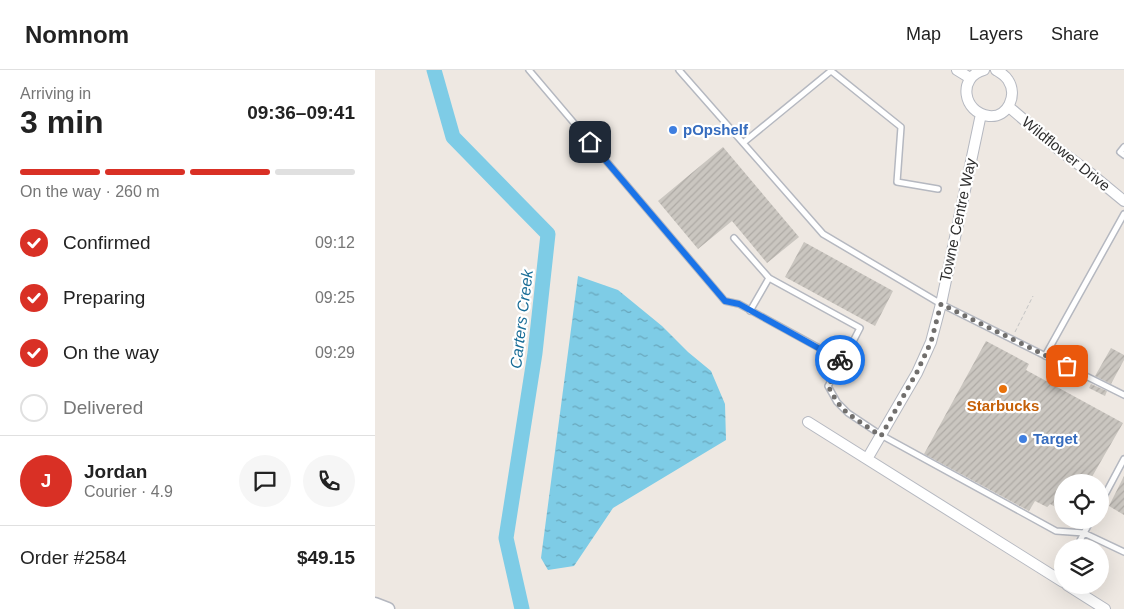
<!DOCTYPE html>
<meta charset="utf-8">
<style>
:root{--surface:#fff;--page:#f6f6f6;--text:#222;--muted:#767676;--line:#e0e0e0;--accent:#d93025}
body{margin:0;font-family:Arial,sans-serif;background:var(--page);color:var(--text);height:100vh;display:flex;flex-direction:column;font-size:19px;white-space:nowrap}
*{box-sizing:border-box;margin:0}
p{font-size:16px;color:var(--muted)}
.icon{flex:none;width:28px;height:28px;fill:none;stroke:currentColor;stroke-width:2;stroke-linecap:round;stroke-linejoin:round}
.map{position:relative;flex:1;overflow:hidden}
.sheet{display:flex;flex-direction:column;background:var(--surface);width:375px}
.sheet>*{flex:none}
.fabs{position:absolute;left:679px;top:404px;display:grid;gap:10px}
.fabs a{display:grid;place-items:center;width:55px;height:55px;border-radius:50%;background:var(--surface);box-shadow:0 5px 20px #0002;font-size:25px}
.pin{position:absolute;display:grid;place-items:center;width:42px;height:42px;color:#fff;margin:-21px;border-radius:10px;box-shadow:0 2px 8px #0006}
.courier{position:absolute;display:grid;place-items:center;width:50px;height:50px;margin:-25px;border:4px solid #1a73e8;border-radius:50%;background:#fff;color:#222;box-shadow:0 1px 6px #0007}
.headline em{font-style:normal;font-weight:700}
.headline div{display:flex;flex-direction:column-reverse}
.headline{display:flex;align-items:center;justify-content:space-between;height:85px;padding:0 20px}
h1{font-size:32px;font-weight:700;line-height:38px}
.bar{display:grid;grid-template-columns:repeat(4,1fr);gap:8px 5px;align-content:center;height:60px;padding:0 20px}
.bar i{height:6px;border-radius:4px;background:var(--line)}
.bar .on{background:var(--accent)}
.bar p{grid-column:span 4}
.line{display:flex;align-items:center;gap:12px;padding:0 20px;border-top:1px solid var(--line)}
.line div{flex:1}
.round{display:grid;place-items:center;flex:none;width:52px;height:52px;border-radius:26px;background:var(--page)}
ol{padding:0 20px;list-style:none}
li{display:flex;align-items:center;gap:15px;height:55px}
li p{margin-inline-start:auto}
li .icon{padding:5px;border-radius:50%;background:var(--accent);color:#fff;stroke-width:4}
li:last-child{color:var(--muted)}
li i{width:28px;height:28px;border:2px solid var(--line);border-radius:50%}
header{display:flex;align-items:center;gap:30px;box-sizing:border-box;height:70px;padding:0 25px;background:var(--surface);border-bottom:1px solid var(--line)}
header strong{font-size:24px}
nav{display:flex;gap:28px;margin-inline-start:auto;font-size:18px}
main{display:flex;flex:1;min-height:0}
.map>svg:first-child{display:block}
</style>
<header>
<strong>Nomnom</strong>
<nav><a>Map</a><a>Layers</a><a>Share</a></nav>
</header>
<main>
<section class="sheet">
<div class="headline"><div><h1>3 min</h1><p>Arriving in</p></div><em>09:36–09:41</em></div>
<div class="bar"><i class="on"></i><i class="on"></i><i class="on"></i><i></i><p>On the way · 260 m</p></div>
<ol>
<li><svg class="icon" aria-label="check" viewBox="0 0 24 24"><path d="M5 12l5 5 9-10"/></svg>Confirmed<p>09:12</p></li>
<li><svg class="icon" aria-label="check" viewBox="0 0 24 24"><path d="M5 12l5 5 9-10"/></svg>Preparing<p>09:25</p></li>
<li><svg class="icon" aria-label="check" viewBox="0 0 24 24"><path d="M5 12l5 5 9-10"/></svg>On the way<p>09:29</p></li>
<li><i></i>Delivered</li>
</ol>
<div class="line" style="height:90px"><b class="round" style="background:var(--accent);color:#fff">J</b><div><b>Jordan</b><p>Courier · 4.9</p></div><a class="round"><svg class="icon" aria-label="chat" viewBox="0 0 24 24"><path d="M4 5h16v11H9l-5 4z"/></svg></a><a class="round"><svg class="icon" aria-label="phone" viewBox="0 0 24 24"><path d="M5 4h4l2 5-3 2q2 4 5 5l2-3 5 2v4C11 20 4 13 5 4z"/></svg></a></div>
<div class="line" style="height:65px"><div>Order #2584</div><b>$49.15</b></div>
</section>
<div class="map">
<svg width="749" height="539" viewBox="0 0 749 539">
<defs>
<pattern id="water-ripples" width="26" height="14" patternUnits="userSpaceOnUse" patternTransform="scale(1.25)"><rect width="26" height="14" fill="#7ecce6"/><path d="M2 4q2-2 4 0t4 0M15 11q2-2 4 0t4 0" fill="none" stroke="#68a6bb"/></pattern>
<pattern id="building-hatch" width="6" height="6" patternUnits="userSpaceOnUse" patternTransform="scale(1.25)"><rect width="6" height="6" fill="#cac6c0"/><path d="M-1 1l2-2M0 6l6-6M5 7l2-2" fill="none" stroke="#aeaaa5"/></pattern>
</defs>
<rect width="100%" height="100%" fill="#eee8e2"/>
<path fill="url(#water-ripples)" d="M203,206L243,220L287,256L313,282L336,301L350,334L351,370L238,438L199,496L173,500L166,488Z"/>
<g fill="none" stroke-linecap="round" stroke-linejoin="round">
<path stroke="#7ecce6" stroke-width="15" d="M59,0L78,67L173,164L160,283L131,468L147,539"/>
</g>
<path fill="url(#building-hatch)" d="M348,77L424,167L392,193L357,151L323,179L283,131Z
M429,172L518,221L500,256L410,207Z
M611,271L654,294L651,300L748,353L714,412H688V441L675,434L672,437L660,431L654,441L549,384Z
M736,278L749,285V290L736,314L720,306Z
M716,314L732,321L730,326L714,318Z
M749,406V445L734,436Z"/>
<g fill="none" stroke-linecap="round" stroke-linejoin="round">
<g stroke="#b5b8c0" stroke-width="8">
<path id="service" d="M154,0L350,231L364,234L468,291L453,316L462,332L473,343L506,365L681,461L709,463L749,482
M304,0L448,164L566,234L749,325
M455,0L526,57L522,112L563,119
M368,73L457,0
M749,77L745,82L749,85
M359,168L394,208L485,258L468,291
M375,241L394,208
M670,286L749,144
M725,434L749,389
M701,478L716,450"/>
</g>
<g stroke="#b5b8c0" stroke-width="12">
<path id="minor" d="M582,0L595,8
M609,0C582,7 588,43 614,46C633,48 643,25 633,10C630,5 626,3 621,0
M634,37L683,79L715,103L749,131
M433,352L688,512
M492,389L542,303L556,272L566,234L606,44
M692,515L730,539"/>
</g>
<g stroke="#b5b8c0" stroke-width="15">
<path id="tertiary" d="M0,534L13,539"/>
</g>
<path stroke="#c4c4c4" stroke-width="1" stroke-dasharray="4 2.5" stroke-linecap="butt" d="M640,262L658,226"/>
<use href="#service" stroke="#fff" stroke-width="5"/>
<use href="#minor" stroke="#fff" stroke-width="10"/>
<use href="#tertiary" stroke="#fff" stroke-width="12"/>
</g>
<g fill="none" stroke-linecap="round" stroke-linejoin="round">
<path stroke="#716f6d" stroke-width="5" stroke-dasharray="0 9" d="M465,290L468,291L453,316L462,332L472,343L506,366L542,302L556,272L566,234L692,296"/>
<path stroke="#1a73e8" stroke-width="6" d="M215,72L350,231L364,234L465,290"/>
</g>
<g fill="#3f7fe0" stroke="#fff" stroke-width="2">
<circle cx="298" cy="60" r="5"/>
<circle cx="648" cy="369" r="5"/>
</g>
<circle fill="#e8710a" stroke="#fff" stroke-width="2" cx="628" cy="319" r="5"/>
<g text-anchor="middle" stroke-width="4.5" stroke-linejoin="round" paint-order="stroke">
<g font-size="15" font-weight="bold" fill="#366cbe" stroke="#fff" text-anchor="start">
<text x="308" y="65">pOpshelf</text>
<text x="658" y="374">Target</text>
</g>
<g font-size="15" fill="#2e2e2e" stroke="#fff">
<text transform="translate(691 84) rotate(39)" y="5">Wildflower Drive</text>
<text transform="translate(583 150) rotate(-78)" y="5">Towne Centre Way</text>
</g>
<g font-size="15" font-weight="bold" fill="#c56008" stroke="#fff">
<text x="628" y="341">Starbucks</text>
</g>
<g font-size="16" font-style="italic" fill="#196d97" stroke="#fff">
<text transform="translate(146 249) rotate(-83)" y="6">Carters Creek</text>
</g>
</g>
</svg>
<div class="fabs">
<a><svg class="icon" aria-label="locate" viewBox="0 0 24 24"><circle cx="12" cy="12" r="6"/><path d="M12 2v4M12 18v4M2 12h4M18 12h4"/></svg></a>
<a><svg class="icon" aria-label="layers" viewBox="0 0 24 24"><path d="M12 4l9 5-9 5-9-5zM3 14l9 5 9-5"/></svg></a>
</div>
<div class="pin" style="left:692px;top:296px;background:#ea580c"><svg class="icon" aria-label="bag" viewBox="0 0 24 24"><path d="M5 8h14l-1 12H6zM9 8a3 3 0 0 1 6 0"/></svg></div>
<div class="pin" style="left:215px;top:72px;background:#1f2937"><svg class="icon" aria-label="home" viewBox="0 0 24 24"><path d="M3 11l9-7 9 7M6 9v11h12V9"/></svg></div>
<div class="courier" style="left:465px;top:290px"><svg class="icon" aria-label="bike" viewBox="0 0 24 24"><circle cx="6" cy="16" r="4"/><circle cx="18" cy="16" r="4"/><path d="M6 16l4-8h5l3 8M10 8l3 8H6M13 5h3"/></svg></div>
</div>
</main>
